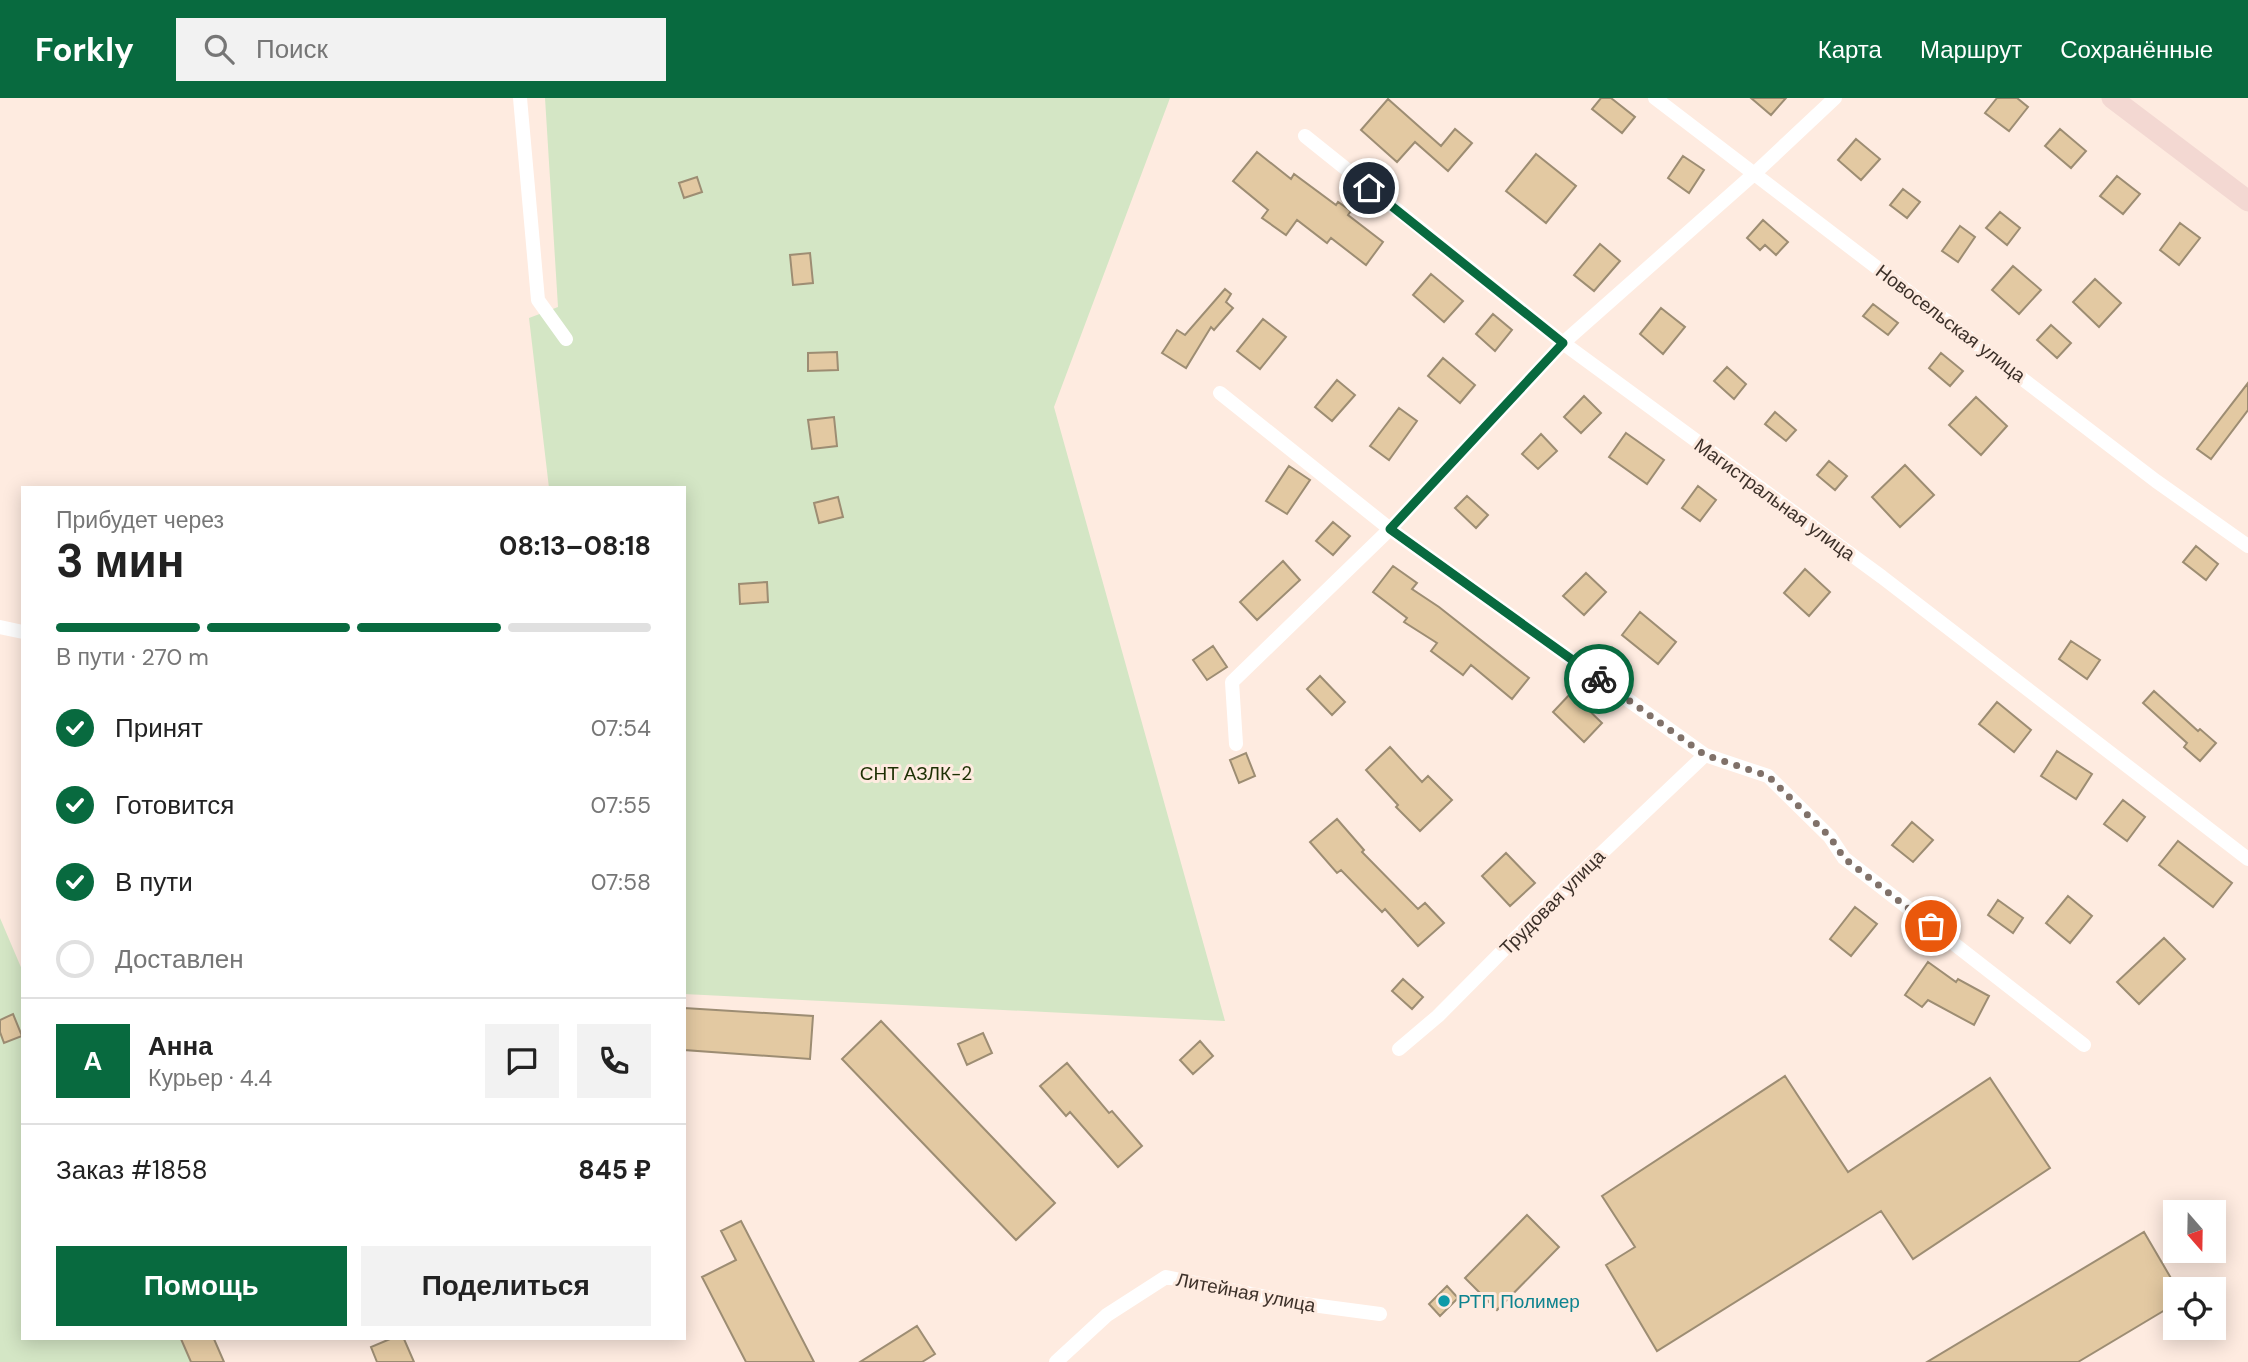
<!DOCTYPE html>
<html lang="ru">
<meta charset="utf-8">
<style>
:root{--surface:#fff;--page:#f2f2f2;--text:#222;--muted:#767676;--line:#e0e0e0;--accent:#086a3f}
body{margin:0;font-family:"DM Sans",sans-serif;background:var(--page);color:var(--text);height:100vh;display:flex;flex-direction:column;font-size:26px;white-space:nowrap}
*{box-sizing:border-box;margin:0}
p{font-size:23px;color:var(--muted)}
.icon{flex:none;width:38px;height:38px;fill:none;stroke:currentColor;stroke-width:2;stroke-linecap:round;stroke-linejoin:round}
.map{position:relative;flex:1;overflow:hidden}
.details{position:absolute;left:21px;top:388px;width:665px;height:854px;display:flex;flex-direction:column;background:var(--surface);border-radius:0px;box-shadow:0 4px 18px #0003}
.details>*{flex:none}
.needle{width:46px;rotate:160deg}
.tools{position:absolute;left:2163px;top:1102px;display:grid;gap:14px}
.tools a{display:grid;place-items:center;width:63px;height:63px;border-radius:0px;background:var(--surface);box-shadow:0 4px 18px #0003;font-size:35px}
.pin{position:absolute;display:grid;place-items:center;width:60px;height:60px;color:#fff;margin:-30px;border:4px solid #fff;border-radius:50%;box-shadow:0 2px 7px #0007}
.courier{position:absolute;display:grid;place-items:center;width:70px;height:70px;margin:-35px;border:5px solid #086a3f;border-radius:50%;background:#fff;color:#222;box-shadow:0 2px 9px #0007}
.head em{font-style:normal;font-weight:700}
.head div{display:flex;flex-direction:column-reverse}
.head{display:flex;align-items:center;justify-content:space-between;height:119px;padding:0 35px}
h1{font-size:46px;font-weight:700;line-height:52px}
.bar{display:grid;grid-template-columns:repeat(4,1fr);gap:10px 7px;align-content:center;height:84px;padding:0 35px}
.bar i{height:9px;border-radius:5px;background:var(--line)}
.bar .selected{background:var(--accent)}
.bar p{grid-column:span 4}
.line{display:flex;align-items:center;gap:18px;padding:0 35px;border-top:2px solid var(--line)}
.line div{flex:1}
.round{display:grid;place-items:center;flex:none;width:74px;height:74px;border-radius:0px;background:var(--page)}
ol{padding:0 35px;list-style:none}
li{display:flex;align-items:center;gap:21px;height:77px}
li p{margin-inline-start:auto}
li .icon{padding:7px;border-radius:50%;background:var(--accent);color:#fff;stroke-width:4}
li:last-child{color:var(--muted)}
li i{width:38px;height:38px;border:4px solid var(--line);border-radius:50%}
.cta{display:flex;gap:14px;margin-top:auto;padding:14px 35px}
.cta a{flex:1;height:80px;border-radius:0px;background:var(--accent);color:#fff;font-size:28px;font-weight:700;line-height:80px;text-align:center}
.cta a+a{background:var(--page);color:var(--text)}
header{display:flex;align-items:center;gap:42px;box-sizing:border-box;height:98px;padding:0 35px;background:var(--accent);color:#fff}
header strong{font-size:33px}
nav{display:flex;gap:38px;margin-inline-start:auto;font-size:24px}
.search{width:490px;height:63px;background:var(--page);display:flex;align-items:center;gap:18px;box-sizing:border-box;padding:0 24px;border-radius:0px;color:var(--muted);font-size:26px}
.map>svg:first-child{display:block}
</style>
<header>
<strong>Forkly</strong>
<div class="search"><svg class="icon" aria-label="search" viewBox="0 0 24 24"><circle cx="10" cy="10" r="6"/><path d="M15 15l6 6"/></svg>Поиск</div>
<nav><a>Карта</a><a>Маршрут</a><a>Сохранённые</a></nav>
</header>
<div class="map">
<svg width="2248" height="1264" viewBox="0 0 2248 1264">
<rect width="100%" height="100%" fill="#feebe0"/>
<path fill="#d4e6c5" d="M545,0H1170L1054,309L1225,923L684,896V390H549L529,220L558,209Z
M0,820L23,874V1241H181L191,1264H0Z"/>
<path fill="#e3c9a2" stroke="#9d8d73" stroke-width="2" d="M1601,0H1611L1635,19L1622,35L1592,11Z
M1751,0H1786L1771,17Z
M1997,0H2017L2028,9L2009,33L1985,15Z
M1388,1L1441,48L1455,31L1472,45L1448,73L1415,44L1397,64L1361,32Z
M2060,31L2086,53L2071,70L2045,48Z
M1856,41L1880,61L1861,82L1838,62Z
M1257,54L1291,81L1294,76L1336,107L1338,104L1351,113L1348,117L1383,144L1366,167L1331,140L1327,145L1297,122L1286,137L1262,120L1268,112L1233,83Z
M1536,56L1576,88L1546,125L1506,93Z
M1683,58L1704,72L1689,95L1668,80Z
M2117,78L2140,96L2123,116L2100,98Z
M697,79L702,94L684,100L679,85Z
M1903,91L1920,104L1907,120L1890,107Z
M2000,114L2020,130L2007,147L1986,130Z
M1763,122L1788,144L1776,157L1765,147L1760,152L1747,140Z
M2180,125L2200,140L2179,167L2160,152Z
M1960,128L1975,139L1958,164L1942,153Z
M1600,146L1620,163L1594,193L1574,177Z
M810,155L813,185L793,187L790,157Z
M2013,168L2041,192L2019,216L1992,192Z
M1431,176L1463,203L1444,224L1413,197Z
M2095,181L2121,205L2099,229L2073,204Z
M1225,191L1231,196L1226,204L1233,210L1214,232L1211,229L1186,270L1162,255L1177,232L1185,237Z
M1873,206L1898,225L1888,237L1863,218Z
M1661,210L1685,229L1663,256L1640,236Z
M1493,216L1512,232L1495,253L1476,236Z
M1263,221L1286,239L1260,271L1237,253Z
M2051,227L2071,245L2057,260L2037,242Z
M837,254L838,272L808,273V255Z
M1941,255L1963,273L1950,288L1929,270Z
M1443,260L1475,287L1460,305L1428,278Z
M1727,269L1746,286L1734,301L1714,283Z
M1337,282L1355,297L1332,323L1315,309Z
M2248,285V312L2211,361L2197,351Z
M1584,298L1601,315L1581,335L1564,319Z
M1976,299L2007,328L1981,357L1949,327Z
M1399,310L1417,323L1389,362L1370,348Z
M1775,314L1796,332L1786,343L1765,326Z
M834,319L837,348L812,351L808,322Z
M1626,335L1664,362L1647,386L1609,359Z
M1541,336L1557,353L1538,371L1522,356Z
M1829,363L1847,378L1835,392L1817,377Z
M1905,367L1934,397L1900,429L1872,399Z
M1289,368L1310,382L1287,416L1266,403Z
M1698,388L1716,402L1700,423L1682,410Z
M1467,398L1488,417L1476,430L1455,410Z
M838,399L843,419L819,425L814,405Z
M1333,424L1350,438L1333,457L1316,443Z
M2196,448L2218,466L2206,482L2183,464Z
M1283,463L1300,482L1257,522L1240,504Z
M1393,468L1417,485L1412,491L1439,509L1529,580L1512,601L1471,567L1463,577L1431,553L1437,545L1404,524L1407,520L1373,494Z
M1805,471L1830,494L1809,518L1784,495Z
M1586,475L1606,494L1584,517L1563,498Z
M767,484L768,504L740,506L739,486Z
M1640,514L1676,544L1658,566L1622,537Z
M2071,543L2100,562L2087,581L2059,561Z
M1213,548L1227,569L1207,582L1193,562Z
M1320,578L1345,604L1332,617L1307,591Z
M2154,593L2198,633L2200,631L2216,645L2200,663L2184,649L2187,645L2143,605Z
M1571,595L1602,625L1584,644L1553,614Z
M1997,604L2031,632L2014,654L1979,626Z
M1390,649L1422,684L1428,678L1452,702L1420,733L1396,709L1398,707L1366,672Z
M2057,653L2092,676L2076,701L2041,678Z
M1246,655L1255,678L1239,685L1230,662Z
M2123,702L2145,719L2127,743L2104,726Z
M1337,721L1364,752L1362,754L1418,811L1425,805L1444,825L1418,848L1385,811L1382,814L1341,772L1337,775L1310,744Z
M1912,724L1933,742L1913,764L1892,747Z
M2178,743L2232,785L2213,809L2159,767Z
M1506,755L1535,785L1510,808L1482,778Z
M2068,798L2092,818L2070,845L2046,825Z
M1998,802L2023,820L2013,835L1988,817Z
M1855,809L1877,826L1851,858L1830,841Z
M2164,840L2185,861L2139,906L2117,884Z
M1928,864L1956,884L1958,881L1989,898L1974,927L1928,902L1922,909L1905,897Z
M1403,881L1423,899L1412,911L1392,893Z
M684,910L813,918L810,961L684,952Z
M13,916L22,938L4,945L0,934V922Z
M881,923L1055,1105L1016,1142L842,961Z
M983,935L992,955L967,967L958,946Z
M1200,943L1213,958L1193,976L1180,962Z
M1067,965L1109,1015L1112,1013L1142,1048L1118,1069L1070,1014L1066,1018L1040,988Z
M1785,978L1848,1074L1990,980L2050,1070L1913,1161L1881,1113L1657,1253L1606,1167L1635,1149L1602,1098Z
M1527,1117L1559,1149L1497,1212L1465,1180Z
M741,1123L814,1264H746L702,1179L736,1162L721,1133Z
M2144,1134L2175,1187V1206L2078,1264H1927Z
M1447,1188L1458,1200L1440,1218L1429,1206Z
M917,1228L935,1256L922,1264H860Z
M181,1241H214L224,1264H191Z
M390,1241H404L414,1264H377L371,1249Z"/>
<g fill="none" stroke-linecap="round" stroke-linejoin="round">
<path stroke="#fff" stroke-width="14" d="M520,0L538,202L566,241
M1655,0L2156,383L2248,448
M1305,38L1563,245L1882,479L2248,761
M1220,295L1390,431L1705,657L1768,678L1830,739L1844,760L2084,947
M0,529L23,534
M1236,646L1232,584L1390,431L1563,245L1755,75L1835,0
M1399,951L1438,918L1567,788L1705,657
M1056,1264L1107,1217L1166,1179L1297,1205L1380,1216"/>
<path stroke="#f3d8d2" stroke-width="21" d="M2112,0L2248,103"/>
</g>
<g fill="none" stroke-linecap="round" stroke-linejoin="round">
<path stroke="#807169" stroke-width="7" stroke-dasharray="0 12.6" d="M1599,581L1705,657L1768,678L1830,739L1844,760L1931,828"/>
<path stroke="#086a3f" stroke-width="9" d="M1369,90L1563,245L1390,431L1599,581"/>
</g>
<circle fill="#0f9aa8" stroke="#feebe0" stroke-width="2.5" cx="1444" cy="1203" r="7"/>
<g text-anchor="middle" stroke-width="6" stroke-linejoin="round" paint-order="stroke">
<g font-size="19" fill="#3c3029" stroke="#feebe0">
<text transform="translate(1951 225) rotate(37)" y="7">Новосельская улица</text>
<text transform="translate(1775 401) rotate(36)" y="7">Магистральная улица</text>
<text transform="translate(1552 804) rotate(-45)" y="7">Трудовая улица</text>
<text transform="translate(1246 1194) rotate(11)" y="7">Литейная улица</text>
</g>
<g font-size="19" fill="#1d3003" stroke="#feebe0">
<text x="916" y="682">СНТ АЗЛК-2</text>
</g>
<g font-size="19" fill="#0d838f" stroke="#feebe0" text-anchor="start">
<text x="1458" y="1210">РТП Полимер</text>
</g>
</g>
</svg>
<div class="tools">
<a><svg class="needle" viewBox="-14 -14 28 28"><path d="M0-13l5 13h-10z" fill="#e53935"/><path d="M0 13l5-13h-10z" fill="#767676"/></svg></a>
<a><svg class="icon" aria-label="locate" viewBox="0 0 24 24"><circle cx="12" cy="12" r="6"/><path d="M12 2v4M12 18v4M2 12h4M18 12h4"/></svg></a>
</div>
<div class="pin" style="left:1931px;top:828px;background:#ea580c"><svg class="icon" aria-label="bag" viewBox="0 0 24 24"><path d="M5 8h14l-1 12H6zM9 8a3 3 0 0 1 6 0"/></svg></div>
<div class="pin" style="left:1369px;top:90px;background:#1f2937"><svg class="icon" aria-label="home" viewBox="0 0 24 24"><path d="M3 11l9-7 9 7M6 9v11h12V9"/></svg></div>
<div class="courier" style="left:1599px;top:581px"><svg class="icon" aria-label="bike" viewBox="0 0 24 24"><circle cx="6" cy="16" r="4"/><circle cx="18" cy="16" r="4"/><path d="M6 16l4-8h5l3 8M10 8l3 8H6M13 5h3"/></svg></div>
<section class="details">
<div class="head"><div><h1>3 мин</h1><p>Прибудет через</p></div><em>08:13–08:18</em></div>
<div class="bar"><i class="selected"></i><i class="selected"></i><i class="selected"></i><i></i><p>В пути · 270 m</p></div>
<ol>
<li><svg class="icon" aria-label="check" viewBox="0 0 24 24"><path d="M5 12l5 5 9-10"/></svg>Принят<p>07:54</p></li>
<li><svg class="icon" aria-label="check" viewBox="0 0 24 24"><path d="M5 12l5 5 9-10"/></svg>Готовится<p>07:55</p></li>
<li><svg class="icon" aria-label="check" viewBox="0 0 24 24"><path d="M5 12l5 5 9-10"/></svg>В пути<p>07:58</p></li>
<li><i></i>Доставлен</li>
</ol>
<div class="line" style="height:126px"><b class="round" style="background:var(--accent);color:#fff">А</b><div><b>Анна</b><p>Курьер · 4.4</p></div><a class="round"><svg class="icon" aria-label="chat" viewBox="0 0 24 24"><path d="M4 5h16v11H9l-5 4z"/></svg></a><a class="round"><svg class="icon" aria-label="phone" viewBox="0 0 24 24"><path d="M5 4h4l2 5-3 2q2 4 5 5l2-3 5 2v4C11 20 4 13 5 4z"/></svg></a></div>
<div class="line" style="height:91px"><div>Заказ #1858</div><b>845 ₽</b></div>
<div class="cta"><a>Помощь</a><a>Поделиться</a></div>
</section>
</div>
